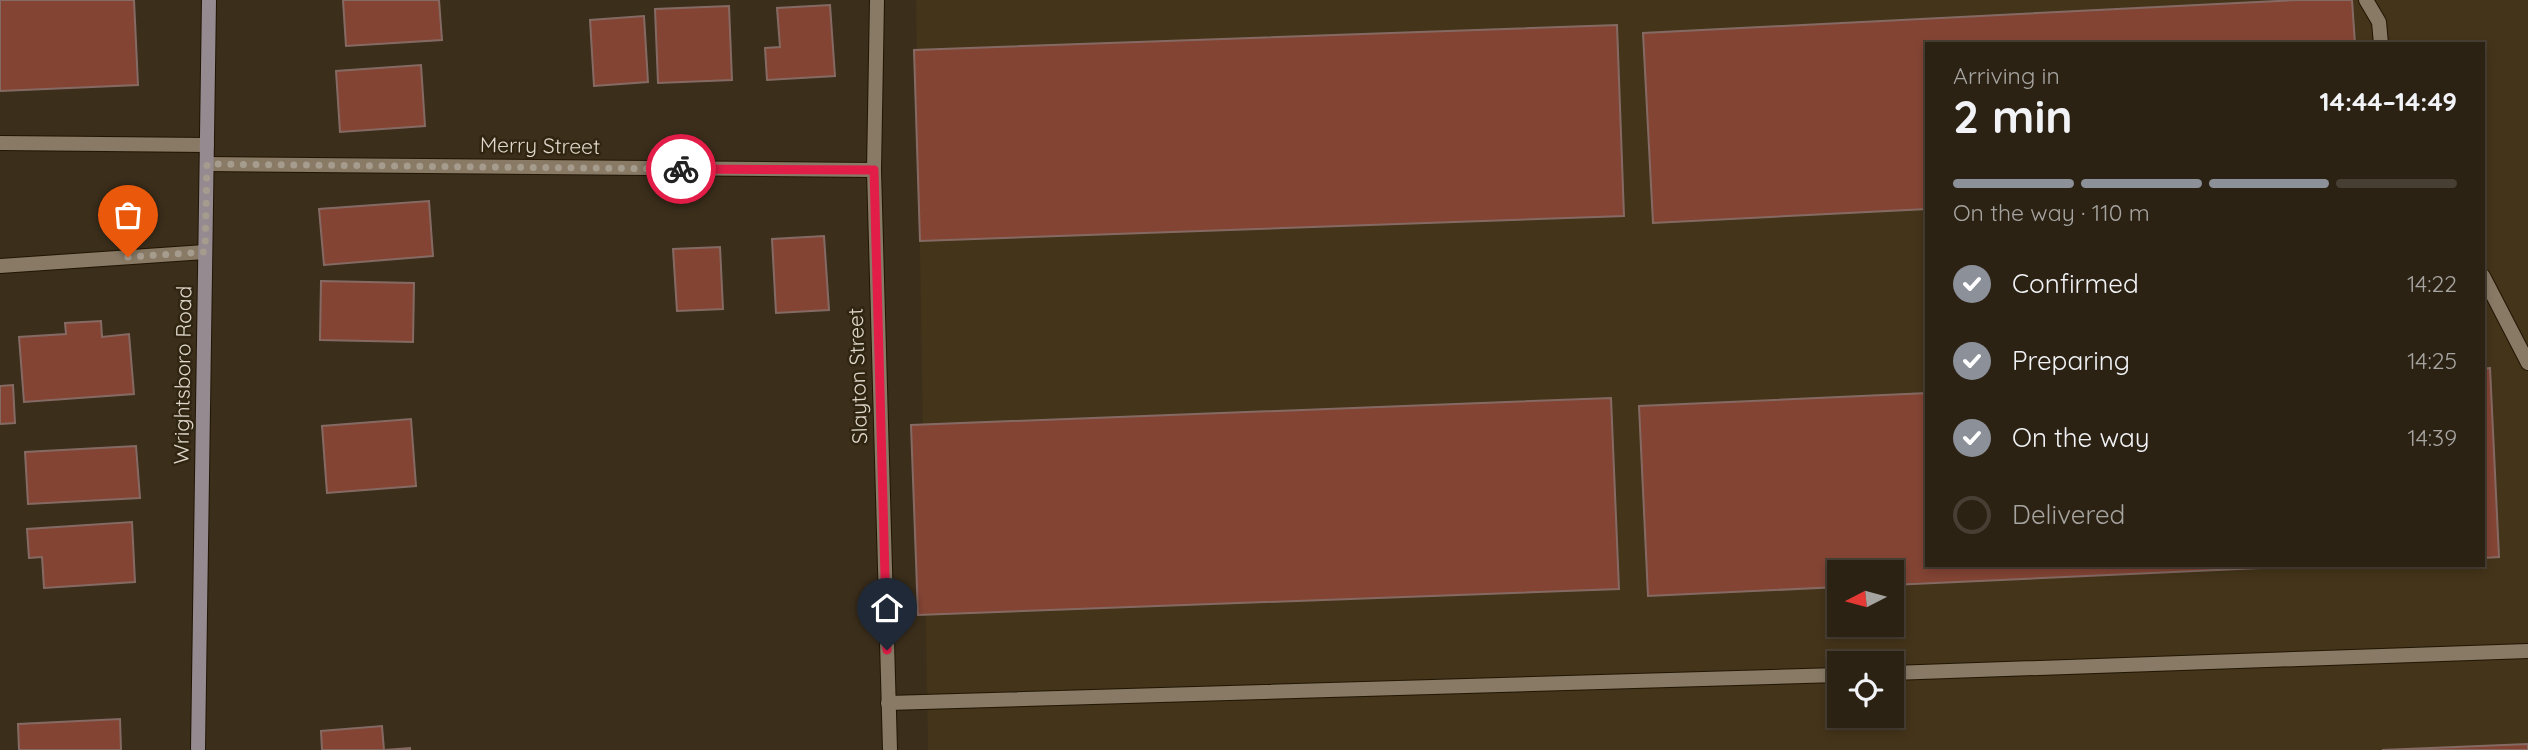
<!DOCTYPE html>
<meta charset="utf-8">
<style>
:root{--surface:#2c2214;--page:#382f22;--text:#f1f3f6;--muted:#a6a4a0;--line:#483f34;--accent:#8c9099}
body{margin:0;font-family:Quicksand,sans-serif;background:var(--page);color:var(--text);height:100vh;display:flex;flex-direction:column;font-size:26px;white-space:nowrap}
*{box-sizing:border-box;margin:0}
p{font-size:23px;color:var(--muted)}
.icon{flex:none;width:38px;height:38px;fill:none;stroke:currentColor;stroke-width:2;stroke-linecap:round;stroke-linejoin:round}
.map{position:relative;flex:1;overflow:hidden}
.panel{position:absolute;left:1925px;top:42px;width:560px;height:525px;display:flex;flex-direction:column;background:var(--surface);border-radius:0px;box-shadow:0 4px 10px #0003,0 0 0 2px var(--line)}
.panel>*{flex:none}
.needle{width:46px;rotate:264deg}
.controls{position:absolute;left:1827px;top:560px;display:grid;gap:14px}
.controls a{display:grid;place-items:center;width:77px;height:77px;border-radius:0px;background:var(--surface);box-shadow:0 4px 10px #0003,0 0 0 2px var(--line);font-size:35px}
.pin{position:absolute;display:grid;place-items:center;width:60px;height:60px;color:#fff;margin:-72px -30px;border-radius:50% 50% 50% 0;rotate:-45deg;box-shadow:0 0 7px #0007}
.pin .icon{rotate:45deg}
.courier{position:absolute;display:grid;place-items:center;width:70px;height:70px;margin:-35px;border:5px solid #e11d48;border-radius:50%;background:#fff;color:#222;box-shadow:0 2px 9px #0007}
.overview em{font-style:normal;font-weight:700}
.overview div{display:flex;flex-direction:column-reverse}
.overview{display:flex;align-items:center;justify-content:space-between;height:119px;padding:0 28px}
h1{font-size:46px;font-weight:700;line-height:52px}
.bar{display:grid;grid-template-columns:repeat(4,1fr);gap:10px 7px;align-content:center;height:84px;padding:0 28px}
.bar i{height:9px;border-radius:5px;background:var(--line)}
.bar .current{background:var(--accent)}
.bar p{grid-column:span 4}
ol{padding:0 28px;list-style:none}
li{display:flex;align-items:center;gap:21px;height:77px}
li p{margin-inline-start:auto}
li .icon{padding:7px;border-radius:50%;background:var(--accent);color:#fff;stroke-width:4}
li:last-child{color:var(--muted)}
li i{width:38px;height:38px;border:4px solid var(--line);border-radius:50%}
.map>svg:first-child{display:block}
</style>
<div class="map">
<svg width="2528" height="750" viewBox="0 0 2528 750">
<rect width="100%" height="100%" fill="#3b2e1b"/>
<path fill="#44341a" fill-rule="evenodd" d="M916,0H2528V750H928ZM1927,44H2483V565H1927ZM1839,572H1892V625H1839ZM1839,663H1892V716H1839Z"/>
<path fill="#834434" stroke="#856a63" stroke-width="2" d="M0,0H134L138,85L0,91Z
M343,0H439L442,40L346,46Z
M2297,0H2352L2355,44H1927V209L1653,223L1643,33Z
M830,5L835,76L767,80L765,48L780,47L777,8Z
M729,6L732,80L658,83L655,9Z
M644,16L648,82L594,86L590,20Z
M1617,25L1624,216L920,241L914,50Z
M421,65L425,126L340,132L336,71Z
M429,201L433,256L324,265L319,209Z
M824,236L829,310L776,313L772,239Z
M720,247L723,309L677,311L673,249Z
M321,281L414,283L413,342L320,340Z
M101,321L102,337L129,334L134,394L24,402L19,337L66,334L65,323Z
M2490,368L2499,557L2483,558V369Z
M13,385L15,423L0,424V386Z
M1927,393V565H2327L1892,585V572H1839V587L1648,596L1639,406Z
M1611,398L1619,589L918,615L911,425Z
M411,419L416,486L327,493L322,426Z
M136,446L140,498L28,504L25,452Z
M132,522L135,582L44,588L42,557L29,558L27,529Z
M120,719L121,750H19L18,724Z
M382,726L384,750L410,748V750H322L321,731Z
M2528,744V750H2382Z"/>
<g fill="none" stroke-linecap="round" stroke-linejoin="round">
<g stroke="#211604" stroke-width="16">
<path id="lane" d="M2366,0L2379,22L2381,44
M0,143L207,145
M2483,276L2528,363
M1892,673L2528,651
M888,703L1839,675"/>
</g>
<g stroke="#211604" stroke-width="16">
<path id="street" d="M877,0L874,170L890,750
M207,164L874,170
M0,266L205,252"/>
</g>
<g stroke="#211604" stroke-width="16">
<path id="secondary" d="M198,750L209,0"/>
</g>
<use href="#lane" stroke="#887a65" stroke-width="14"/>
<use href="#street" stroke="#887a65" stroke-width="14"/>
<use href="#secondary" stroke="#958a90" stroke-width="14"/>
</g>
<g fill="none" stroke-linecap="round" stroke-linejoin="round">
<path stroke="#a69c8e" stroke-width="7" stroke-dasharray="0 12.6" d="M128,257L205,252L207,164L681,169"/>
<path stroke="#e11d48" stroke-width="9" d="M681,169L874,170L887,650"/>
</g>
<g text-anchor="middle" stroke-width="5" stroke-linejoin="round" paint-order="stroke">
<g font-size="21" fill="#e0d8cc" stroke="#302511">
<text transform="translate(540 146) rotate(1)" y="7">Merry Street</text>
<text transform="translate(183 375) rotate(-89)" y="7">Wrightsboro Road</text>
<text transform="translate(858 376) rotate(-92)" y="7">Slayton Street</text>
</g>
</g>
</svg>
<div class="controls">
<a><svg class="needle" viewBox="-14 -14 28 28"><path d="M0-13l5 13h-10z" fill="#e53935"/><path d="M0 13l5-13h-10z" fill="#a6a4a0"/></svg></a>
<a><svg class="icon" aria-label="locate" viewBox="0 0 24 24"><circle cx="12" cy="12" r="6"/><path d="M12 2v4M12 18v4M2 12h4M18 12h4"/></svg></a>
</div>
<div class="pin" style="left:128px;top:257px;background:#ea580c"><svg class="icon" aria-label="bag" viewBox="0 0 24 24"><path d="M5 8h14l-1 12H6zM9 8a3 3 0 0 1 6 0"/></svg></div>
<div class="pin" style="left:887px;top:650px;background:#1f2937"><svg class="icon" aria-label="home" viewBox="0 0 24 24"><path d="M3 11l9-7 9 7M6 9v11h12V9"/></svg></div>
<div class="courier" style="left:681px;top:169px"><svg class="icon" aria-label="bike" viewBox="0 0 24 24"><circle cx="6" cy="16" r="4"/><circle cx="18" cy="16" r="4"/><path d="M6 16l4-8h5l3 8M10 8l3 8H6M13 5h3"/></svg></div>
<section class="panel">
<div class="overview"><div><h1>2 min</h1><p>Arriving in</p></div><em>14:44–14:49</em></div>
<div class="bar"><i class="current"></i><i class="current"></i><i class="current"></i><i></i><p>On the way · 110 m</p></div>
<ol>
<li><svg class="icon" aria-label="check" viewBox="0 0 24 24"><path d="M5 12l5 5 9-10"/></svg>Confirmed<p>14:22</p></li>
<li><svg class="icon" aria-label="check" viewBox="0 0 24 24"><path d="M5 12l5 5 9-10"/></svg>Preparing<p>14:25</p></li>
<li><svg class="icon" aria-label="check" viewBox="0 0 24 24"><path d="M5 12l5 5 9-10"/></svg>On the way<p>14:39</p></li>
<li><i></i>Delivered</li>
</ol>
</section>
</div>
